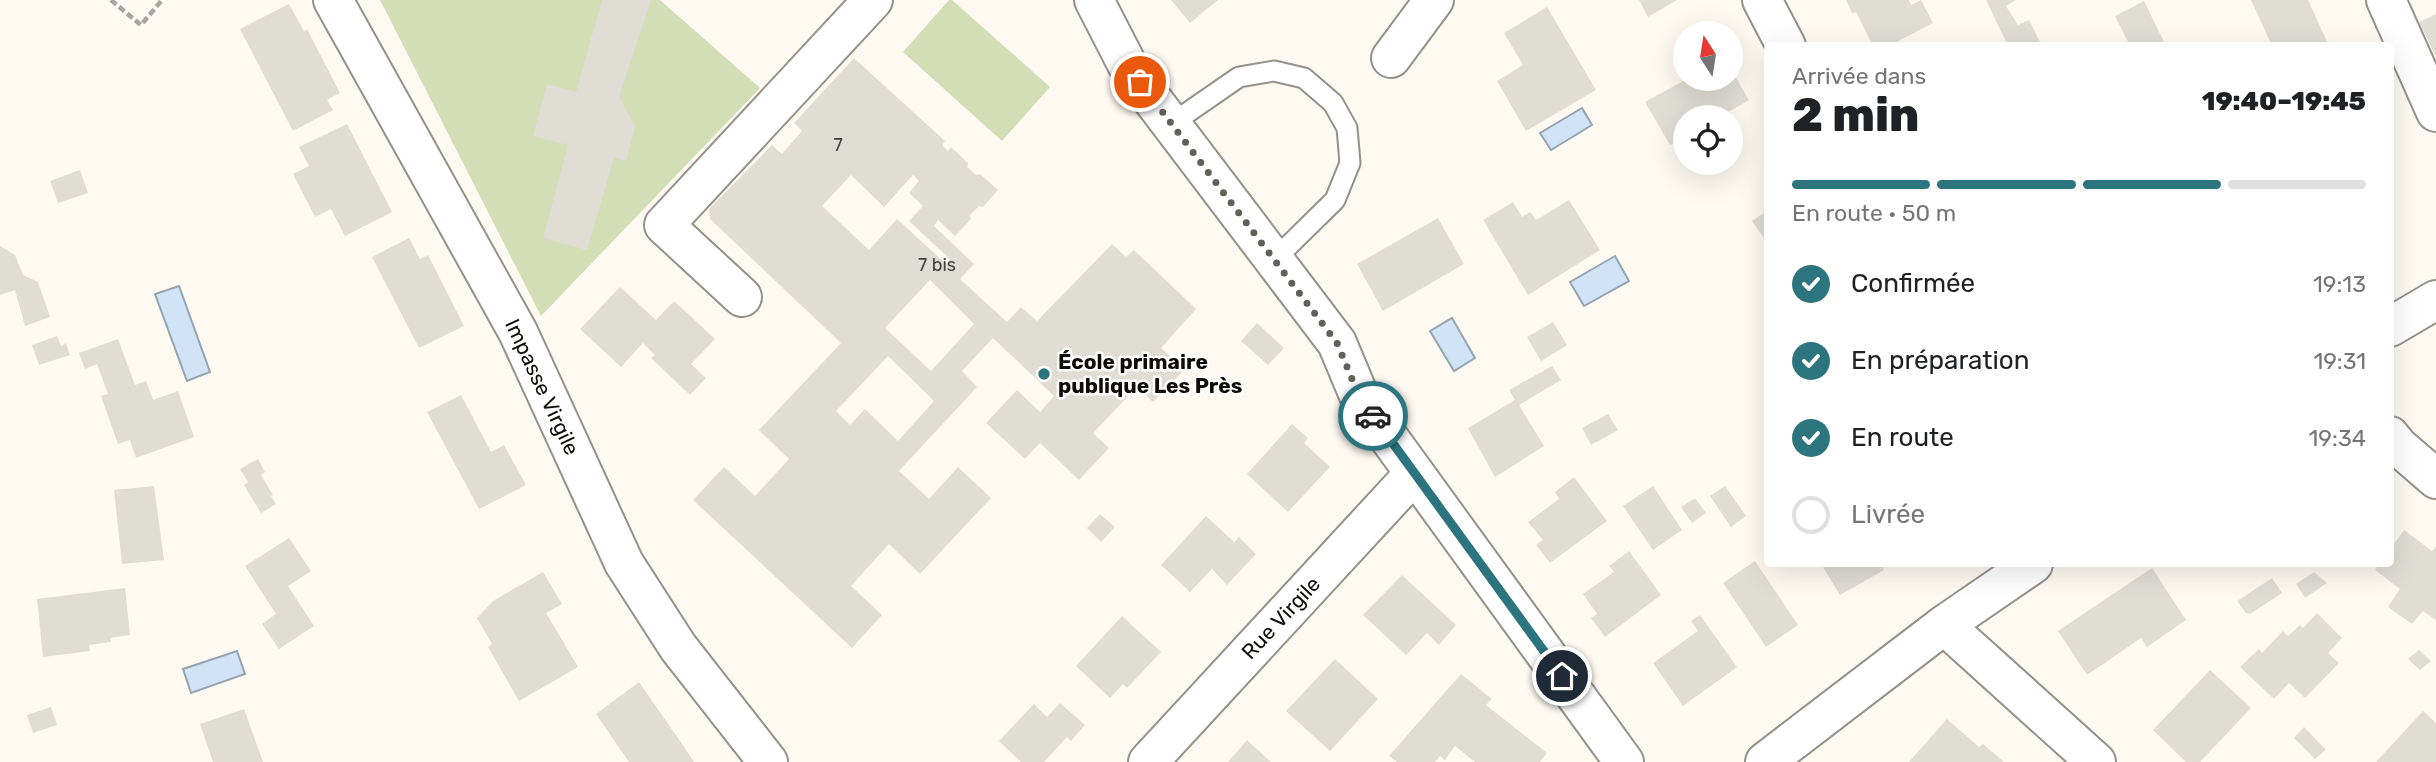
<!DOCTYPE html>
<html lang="fr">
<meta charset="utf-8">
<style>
:root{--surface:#fff;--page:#f2f2f2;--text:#202124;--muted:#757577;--line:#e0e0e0;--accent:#2d757e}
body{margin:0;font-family:Rubik,sans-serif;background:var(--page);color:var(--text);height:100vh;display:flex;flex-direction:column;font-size:26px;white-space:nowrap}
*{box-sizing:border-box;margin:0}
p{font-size:23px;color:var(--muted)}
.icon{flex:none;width:38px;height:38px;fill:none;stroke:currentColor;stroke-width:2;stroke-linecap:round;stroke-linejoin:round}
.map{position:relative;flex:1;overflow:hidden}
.side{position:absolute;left:1764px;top:42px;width:630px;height:525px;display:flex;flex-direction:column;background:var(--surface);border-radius:7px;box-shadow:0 7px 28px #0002}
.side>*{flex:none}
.needle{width:46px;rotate:348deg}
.buttons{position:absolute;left:1673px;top:21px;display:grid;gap:14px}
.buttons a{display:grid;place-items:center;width:70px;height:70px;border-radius:50%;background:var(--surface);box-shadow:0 7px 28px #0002;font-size:35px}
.pin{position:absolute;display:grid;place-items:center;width:60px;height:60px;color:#fff;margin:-30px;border:4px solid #fff;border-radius:50%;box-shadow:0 2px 7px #0007}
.courier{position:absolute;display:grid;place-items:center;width:70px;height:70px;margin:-35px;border:5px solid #2d757e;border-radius:50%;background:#fff;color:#222;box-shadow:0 2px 9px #0007}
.summary em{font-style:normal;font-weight:800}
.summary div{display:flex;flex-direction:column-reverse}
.summary{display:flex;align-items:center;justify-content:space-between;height:119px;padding:0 28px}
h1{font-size:46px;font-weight:800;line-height:52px}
.bar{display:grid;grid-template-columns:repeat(4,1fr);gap:10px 7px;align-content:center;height:84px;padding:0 28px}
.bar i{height:9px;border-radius:5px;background:var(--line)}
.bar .active{background:var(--accent)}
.bar p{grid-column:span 4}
ol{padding:0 28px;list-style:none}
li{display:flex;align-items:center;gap:21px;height:77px}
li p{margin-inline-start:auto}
li .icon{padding:7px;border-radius:50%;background:var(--accent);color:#fff;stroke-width:4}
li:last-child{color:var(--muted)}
li i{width:38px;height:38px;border:4px solid var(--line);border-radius:50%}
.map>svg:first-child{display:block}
</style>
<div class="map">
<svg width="2436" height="762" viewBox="0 0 2436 762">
<rect width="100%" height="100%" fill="#fefaf2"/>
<path fill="#d3ddb6" d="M380,0H660L760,88L541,316Z
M949,0H952L1050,87L1002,141L903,52Z"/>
<path fill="#d1e3f7" stroke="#96a3b0" stroke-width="2" d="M1582,108L1592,125L1551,150L1540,133Z
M1615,256L1629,281L1584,306L1570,282Z
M179,286L210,372L187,381L155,294Z
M1452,318L1475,358L1454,371L1430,331Z
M237,651L245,674L191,693L183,669Z"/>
<path fill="#e0ddd5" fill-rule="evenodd" d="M602,0H651L619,97L635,126L626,161L614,158L587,250L543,238L568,145L533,136L547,84L576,92Z
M1171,0H1218L1190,23Z
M1639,0H1677L1648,17Z
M1846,0H1909L1911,5L1921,0L1933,23L1889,46H1873L1856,12L1852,13Z
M1986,0H2016L2006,6L2018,25L2029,20L2042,46H2008Z
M2251,0H2308L2329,46H2272Z
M2144,1L2166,46H2126L2129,44L2115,16Z
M289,4L304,31L307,29L340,93L327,100L333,110L293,131L240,29Z
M1547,7L1596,90L1526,131L1497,81L1523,65L1504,33Z
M2436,14V57L2419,22Z
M854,58L945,141L942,145L948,151L951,147L968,163L967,167L976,175L980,174L998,190L983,207L979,206L970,215L971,219L955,236L938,220L934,226L974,264L960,279L1007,322L1021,307L1037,321L1112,244L1126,257L1134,250L1196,309L1161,348L1184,370L1153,402L1137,387L1093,433L1109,448L1079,480L1040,443L1025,459L986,423L1017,390L1040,412L1054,396L993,338L962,371L977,387L899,471L929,499L958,467L991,498L920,574L889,544L851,586L882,615L852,648L693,500L724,467L755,496L789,459L759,430L841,343L710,219L709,209L772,145L782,154L802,131L794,123ZM851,175L884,207L913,175L919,181L909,193L923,206L909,221L950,259L946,264L897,219L869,250L822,206ZM930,280L974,324L931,371L885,328ZM888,356L934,401L898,441L865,409L850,425L836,411Z
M1731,69L1749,100L1720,117H1685V137L1670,145L1645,102L1687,79H1731Z
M347,124L392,212L345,236L331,209L315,217L293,174L309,166L299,147Z
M80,170L88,193L58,203L50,181Z
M1569,200L1600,250L1528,295L1483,220L1513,202L1522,217L1530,212L1536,220Z
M1768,210V244L1752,221Z
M1438,218L1464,264L1383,311L1357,264Z
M409,238L420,259L428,255L464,326L419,348L372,257Z
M0,246L15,255L23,275L38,282L50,317L25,326L15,290L0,295Z
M620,287L656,320L674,301L715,339L691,364L706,378L690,395L651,358L655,355L643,343L621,367L580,329Z
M1553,322L1567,345L1541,361L1527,337Z
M1257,323L1284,348L1268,365L1241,341Z
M57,336L61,346L66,343L70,355L39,365L32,345Z
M118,339L135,385L146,381L153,400L178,391L194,437L136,458L130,440L118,444L101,396L108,394L97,364L85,369L79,353Z
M1552,366L1561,380L1519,405L1544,446L1495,477L1468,428L1515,400L1509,390Z
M461,395L491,452L504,445L526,485L479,509L427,412Z
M1608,414L1618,430L1591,445L1582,428Z
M1292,424L1308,438L1304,443L1330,467L1288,512L1247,474Z
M258,459L265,472L261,475L273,495L271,496L276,504L261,513L244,485L248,482L240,469Z
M1574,477L1607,521L1550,563L1536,545L1543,540L1528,522L1559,499L1555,492Z
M154,486L164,560L122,564L114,490Z
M1653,486L1682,530L1653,550L1623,506Z
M1725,486L1746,516L1731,527L1710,496Z
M1695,498L1706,513L1692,523L1681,507Z
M1100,514L1115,527L1101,542L1087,528Z
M1206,516L1234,542L1239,537L1256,554L1227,585L1212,569L1190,592L1161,565Z
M2404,530L2432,551L2436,546V620L2423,611L2412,624L2388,607L2400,589L2375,570L2379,564H2390V549Z
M289,538L311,571L288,586L314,626L279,649L262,624L276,614L245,566Z
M1629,551L1661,595L1605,637L1591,618L1597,614L1583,594L1614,572L1609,566Z
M1755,561L1798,625L1766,647L1723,583Z
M1821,564H1881L1884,570L1840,595Z
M2152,568L2186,620L2147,647L2141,638L2087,675L2058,631Z
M543,572L562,604L546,613L578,667L519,701L488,647L492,644L477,618L493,601Z
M2314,572L2327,583L2305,598L2296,584Z
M1402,575L1456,625L1439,645L1427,633L1406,655L1363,615Z
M2272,578L2282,593L2250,614L2246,613L2237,601Z
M125,588L130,635L110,638L111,642L89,645L90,651L43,657L37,599Z
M2317,613L2342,638L2328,653L2339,663L2305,698L2289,683L2274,699L2240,667L2259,649L2262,653L2283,631L2288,636L2300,625L2303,628Z
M1700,615L1737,667L1683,706L1653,663L1698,631L1691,621Z
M1122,616L1161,652L1127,688L1123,684L1110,698L1076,666Z
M2419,650L2431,661L2420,670L2408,659Z
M1335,659L1378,699L1330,751L1286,711Z
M2210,670L2251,708L2200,762H2186L2153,730Z
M1461,674L1492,699L1486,705L1547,753L1540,762H1475L1455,746L1445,760L1440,756L1435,762H1397L1389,756Z
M639,682L680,741L694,762H629L596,714Z
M1060,703L1085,725L1071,741L1067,737L1044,762H1021L999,741L1034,704L1047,717Z
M51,707L57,725L33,733L27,715Z
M244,709L263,762H213L200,724Z
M2423,711L2436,723V762H2376Z
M1947,719L1979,747L1983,744L2004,762H1909Z
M2304,727L2326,750L2315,759L2294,738Z
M1247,740L1271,762H1228Z"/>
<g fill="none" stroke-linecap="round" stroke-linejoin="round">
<g stroke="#95918a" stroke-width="23">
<path id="service" d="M1171,124L1239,77L1274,71L1304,78L1333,103L1347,128L1350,163L1335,200L1274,260"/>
</g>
<g stroke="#95918a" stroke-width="42">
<path id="minor" d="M333,0L518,332L624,563L678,647L768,762
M1094,0L1130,70L1337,343L1360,398L1624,762
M1762,0L1786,46
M2386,0L2436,112
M1391,58L1434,0
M742,297L664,225L873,0
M2390,327L2436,300
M2390,436L2398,446L2436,479
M1944,625L2033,564
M1148,762L1414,474
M1765,762L1944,625L2096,762"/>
</g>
<path stroke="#a8a59f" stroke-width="4.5" stroke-dasharray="7 3.5" stroke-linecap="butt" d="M111,0L141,25L162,0"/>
<use href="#service" stroke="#fff" stroke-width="19"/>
<use href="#minor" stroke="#fff" stroke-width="38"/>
</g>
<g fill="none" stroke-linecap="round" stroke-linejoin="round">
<path stroke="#62605b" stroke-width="7" stroke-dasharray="0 12.6" d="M1140,82L1337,343L1360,398L1373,416"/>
<path stroke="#2d757e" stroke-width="9" d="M1373,416L1562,676"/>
</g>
<circle fill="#2d757e" stroke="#fff" stroke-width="2.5" cx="1044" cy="374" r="7"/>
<g text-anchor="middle" stroke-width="5" stroke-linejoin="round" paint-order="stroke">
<g font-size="18" fill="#42413d">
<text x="838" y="151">7</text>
<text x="937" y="271">7 bis</text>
</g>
<g font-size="21" font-weight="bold" fill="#0e0d0a" stroke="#fff" text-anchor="start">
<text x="1058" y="369">École primaire<tspan x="1058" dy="24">publique Les Près</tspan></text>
</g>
<g font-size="21" fill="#0e0d0a" stroke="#fff">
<text transform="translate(542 387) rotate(65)" y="7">Impasse Virgile</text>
<text transform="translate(1281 618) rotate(-47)" y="7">Rue Virgile</text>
</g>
</g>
</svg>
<div class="buttons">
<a><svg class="needle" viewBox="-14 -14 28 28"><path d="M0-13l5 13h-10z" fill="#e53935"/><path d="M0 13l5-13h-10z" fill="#757577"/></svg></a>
<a><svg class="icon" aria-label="locate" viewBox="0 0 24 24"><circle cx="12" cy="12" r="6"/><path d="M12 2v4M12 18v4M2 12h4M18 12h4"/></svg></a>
</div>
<div class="pin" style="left:1140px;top:82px;background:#ea580c"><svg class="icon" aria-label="bag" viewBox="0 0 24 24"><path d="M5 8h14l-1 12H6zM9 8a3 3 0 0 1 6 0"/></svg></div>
<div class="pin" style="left:1562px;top:676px;background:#1f2937"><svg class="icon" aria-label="home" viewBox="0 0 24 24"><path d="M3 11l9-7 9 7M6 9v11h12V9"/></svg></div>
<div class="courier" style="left:1373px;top:416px"><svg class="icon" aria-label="car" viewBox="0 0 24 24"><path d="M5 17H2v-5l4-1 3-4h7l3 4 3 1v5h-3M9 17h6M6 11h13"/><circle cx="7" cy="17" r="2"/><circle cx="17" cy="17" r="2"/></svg></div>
<section class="side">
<div class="summary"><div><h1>2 min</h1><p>Arrivée dans</p></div><em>19:40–19:45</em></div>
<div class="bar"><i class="active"></i><i class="active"></i><i class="active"></i><i></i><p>En route · 50 m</p></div>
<ol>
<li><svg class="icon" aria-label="check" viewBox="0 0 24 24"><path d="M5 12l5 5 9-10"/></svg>Confirmée<p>19:13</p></li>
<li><svg class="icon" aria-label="check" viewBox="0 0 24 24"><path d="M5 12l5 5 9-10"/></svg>En préparation<p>19:31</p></li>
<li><svg class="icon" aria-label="check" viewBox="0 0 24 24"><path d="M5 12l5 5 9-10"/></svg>En route<p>19:34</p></li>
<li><i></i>Livrée</li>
</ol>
</section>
</div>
